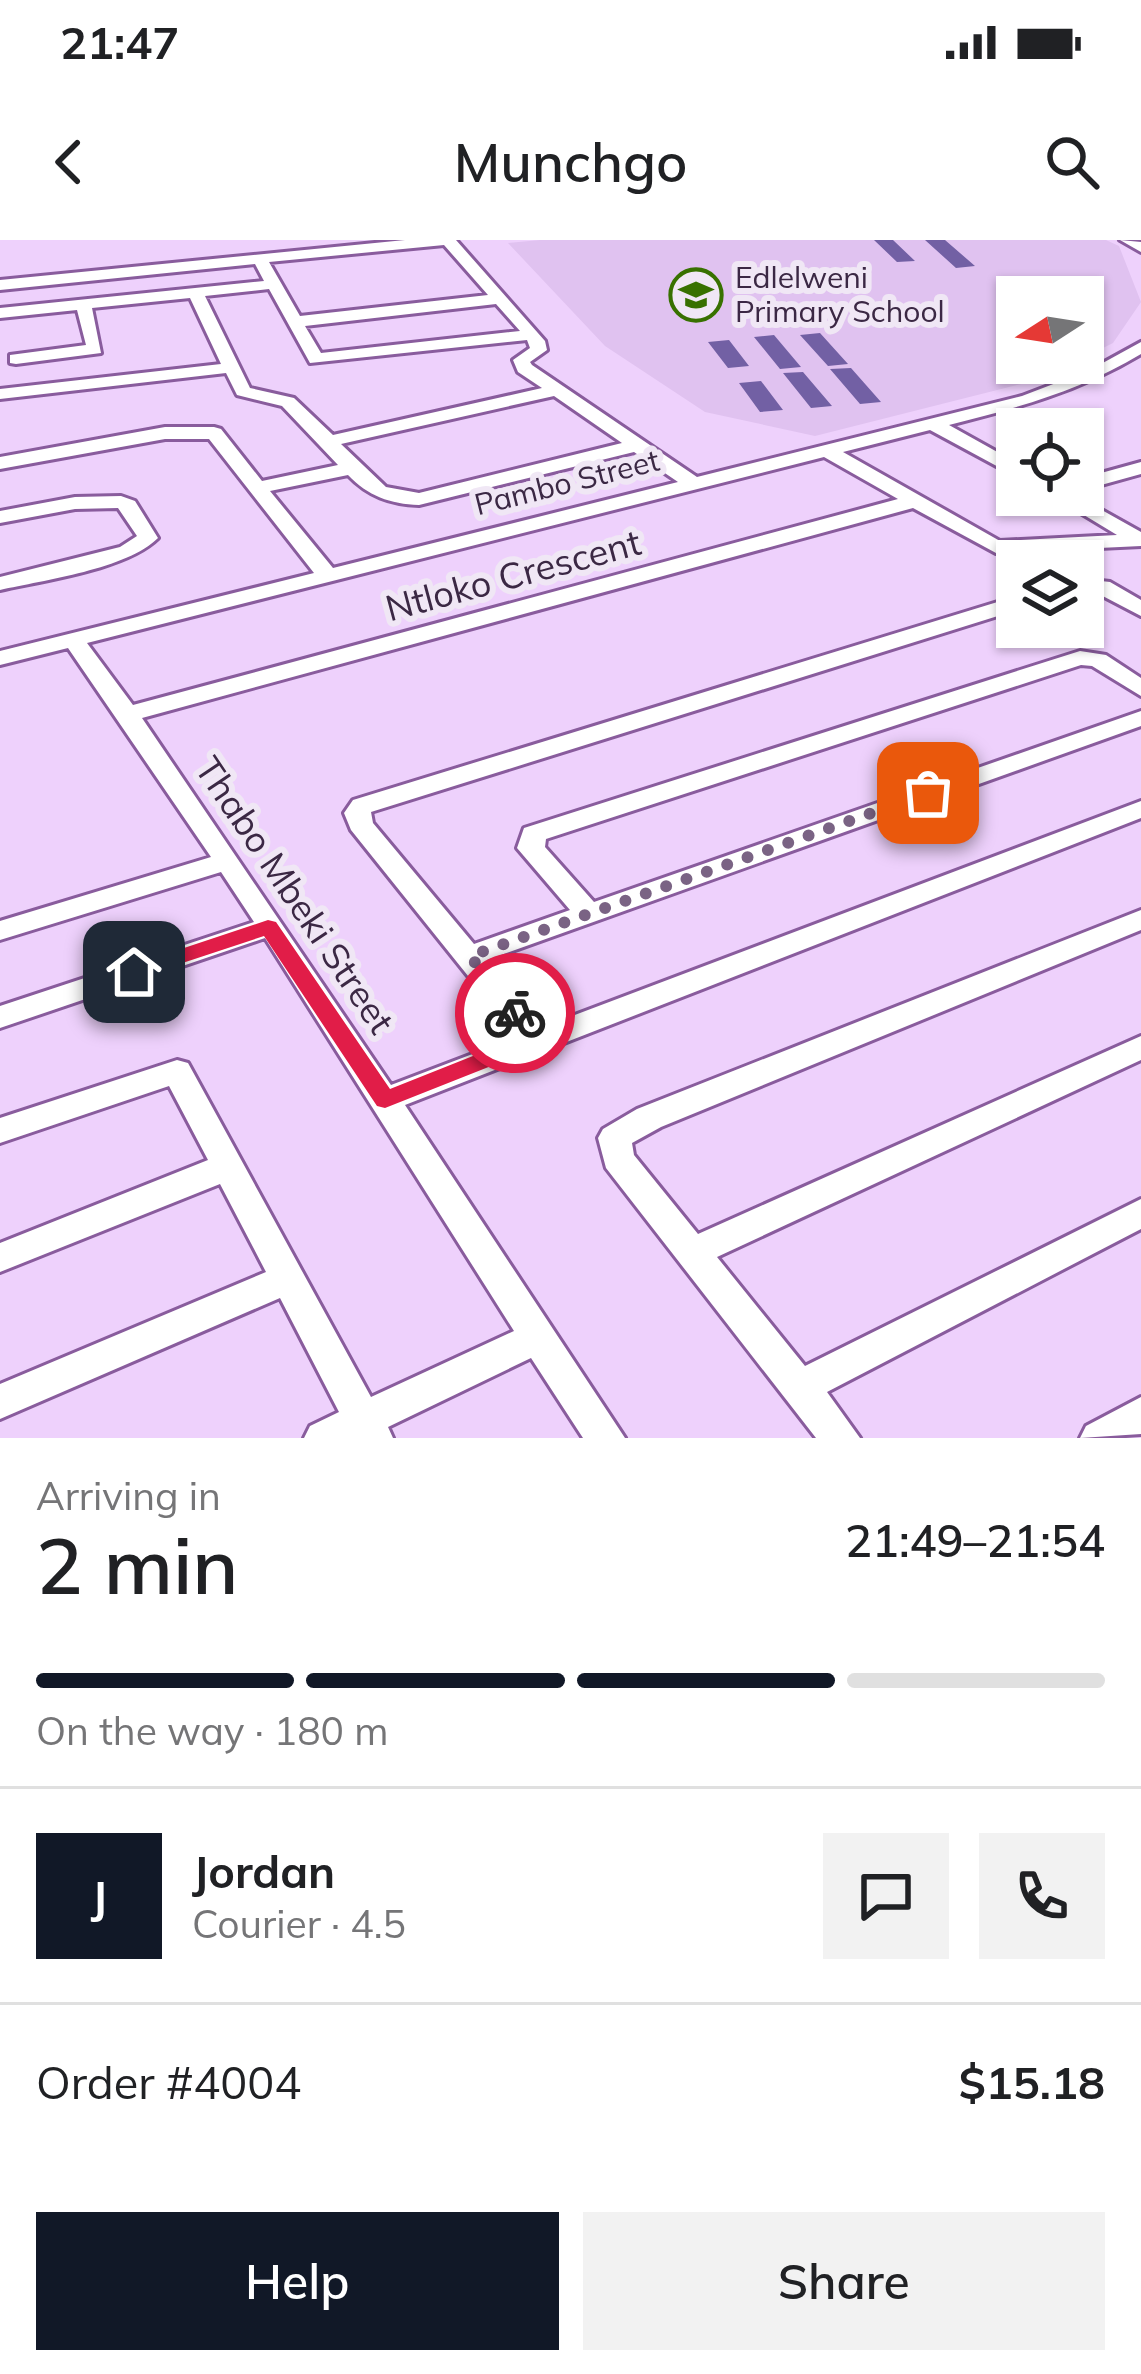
<!DOCTYPE html>
<meta charset="utf-8">
<style>
:root{--surface:#fff;--page:#f2f2f2;--text:#202124;--muted:#757577;--line:#e0e0e0;--accent:#111827}
body{margin:0;font-family:Mulish,sans-serif;background:var(--page);color:var(--text);height:100vh;display:flex;flex-direction:column;font-size:45px;white-space:nowrap}
*{box-sizing:border-box;margin:0}
p{font-size:39px;color:var(--muted)}
.icon{flex:none;width:66px;height:66px;fill:none;stroke:currentColor;stroke-width:2;stroke-linecap:round;stroke-linejoin:round}
.map{position:relative;height:1198px;overflow:hidden}
.sheet{display:flex;flex-direction:column;background:var(--surface);flex:1}
.sheet>*{flex:none}
.needle{width:78px;rotate:258deg}
.controls{position:absolute;left:996px;top:36px;display:grid;gap:24px}
.controls a{display:grid;place-items:center;width:108px;height:108px;border-radius:0px;background:var(--surface);box-shadow:0 3px 9px #0004;font-size:60px}
.pin{position:absolute;display:grid;place-items:center;width:102px;height:102px;color:#fff;margin:-51px;border-radius:24px;box-shadow:0 6px 18px #0006}
.courier{position:absolute;display:grid;place-items:center;width:120px;height:120px;margin:-60px;border:9px solid #e11d48;border-radius:50%;background:#fff;color:#222;box-shadow:0 3px 15px #0007}
.head em{font-style:normal;font-weight:600}
.head div{display:flex;flex-direction:column-reverse}
.head{display:flex;align-items:center;justify-content:space-between;height:204px;padding:0 36px}
h1{font-size:78px;font-weight:600;line-height:90px}
.bar{display:grid;grid-template-columns:repeat(4,1fr);gap:18px 12px;align-content:center;height:144px;padding:0 36px}
.bar i{height:15px;border-radius:9px;background:var(--line)}
.bar .active{background:var(--accent)}
.bar p{grid-column:span 4}
.line{display:flex;align-items:center;gap:30px;padding:0 36px;border-top:3px solid var(--line)}
.line div{flex:1}
.round{display:grid;place-items:center;flex:none;width:126px;height:126px;border-radius:0px;background:var(--page)}
.primary-button{display:flex;gap:24px;margin-top:auto;padding:24px 36px}
.primary-button a{flex:1;height:138px;border-radius:0px;background:var(--accent);color:#fff;font-size:48px;font-weight:600;line-height:138px;text-align:center}
.primary-button a+a{background:var(--page);color:var(--text)}
.status{display:flex;justify-content:space-between;align-items:center;height:84px;padding:0 60px;background:var(--surface);direction:ltr}
.status svg{height:33px;fill:currentColor}
header{display:flex;justify-content:space-between;align-items:center;height:156px;padding:0 36px;background:var(--surface);font-size:54px;font-weight:600}
.map>svg:first-child{display:block}
</style>
<div class="status"><b>21:47</b><svg viewBox="0 0 49 12"><path d="M0 12V9h3v3zM5 12V6h3v6zM10 12V3h3v9zM15 12V0h3v12zM26 1h20v11H26zM47 4h2v5h-2z"/></svg></div>
<header><svg class="icon" aria-label="back" viewBox="0 0 24 24"><path d="M15 5l-7 7 7 7"/></svg>Munchgo<svg class="icon" aria-label="search" viewBox="0 0 24 24"><circle cx="10" cy="10" r="6"/><path d="M15 15l6 6"/></svg></header>
<div class="map">
<svg width="1141" height="1198" viewBox="0 0 1141 1198">
<rect width="100%" height="100%" fill="#eed1fc"/>
<path fill="#e0c2f0" d="M540,0H1106L1119,6L1141,62L1113,103L1083,118V57H1017V123H1072L1037,140L815,196L705,172L605,106L508,3Z"/>
<path fill="#7260a4" d="M874,0H893L915,21L897,22Z
M925,0H945L975,26L956,28Z
M820,93L848,124L828,126L800,95Z
M774,95L801,127L780,129L754,97Z
M729,100L749,126L728,128L708,102Z
M851,128L881,162L860,164L830,129Z
M803,132L832,166L811,168L783,133Z
M761,141L783,170L760,172L739,143Z"/>
<g fill="none" stroke-linecap="round" stroke-linejoin="round">
<g stroke="#895c9d" stroke-width="6">
<path id="minor" d="M405,0H456L545,101L547,110L530,122L532,125L697,237L1022,156L1090,130L1141,102V114C1080,151 1017,168 949,185L1017,223V237L930,190L843,212L1000,301L1117,295L1051,255H1075L1141,292V306L996,313L913,268L142,478L391,845L517,797L351,590L344,573L353,560L1017,356V370L371,572L373,583L474,704L570,670L517,608L524,588L1080,411L1106,415L1141,438V456L1092,426L1081,425L546,599L545,607L594,662L1141,471V486L487,720L543,787L1141,561V578L405,865L625,1198H583L531,1118L388,1187L393,1198H304L310,1186L339,1172L280,1058L0,1179V1144L266,1032L220,944L0,1032V1003L208,920L169,846L0,903V878L177,820L188,823L371,1157L514,1091L265,698L0,788V766L254,682L221,632L0,700V681L211,617L68,408L0,425V411L314,333L209,199H165L0,229V217L165,187H214L221,189L262,241L338,225L282,166L237,155L226,133L0,159V149L221,124L190,58L92,68L101,113L16,124L10,123V115L86,105L77,70L0,78V68L264,41L255,24L0,50V40ZM444,5L488,55L300,76L269,22ZM269,49L310,123L527,100L530,108L513,120L518,132L542,148L333,195L294,158L250,148L205,56ZM496,64L520,91L321,113L305,86ZM554,156L622,203L419,253L386,247L341,204ZM634,212L678,242L333,328L270,251L348,235C368,256 390,264 419,265ZM824,217L898,259L133,465L87,403Z
M1120,0L1141,2V12Z
M1141,222V234L1083,250V238Z
M121,256L135,261L158,298C127,329 44,340 0,350V337L120,307L137,296L118,268L75,269L0,283V271L75,257Z
M1083,339L1110,342L1141,360V376L1097,353H1083Z
M1141,670V690L661,887L632,903L634,915L698,994L1141,796V820L717,1017L805,1126L1141,959V989L827,1152L860,1198H816L606,928L598,898L603,889L637,869Z
M1141,1157V1194L1080,1198L1086,1186Z"/>
</g>
<use href="#minor" fill="#fff" fill-rule="evenodd"/>
</g>
<path fill="#e11d48" d="M268,680L276,682L390,849L521,797L504,773L507,768H523L547,800L544,805L385,868L377,866L264,696L134,739L124,732L127,727Z"/>
<g fill="none" stroke-linecap="round" stroke-linejoin="round">
<path stroke="#7a6384" stroke-width="12" stroke-dasharray="0 21.6" d="M515,773L470,716L928,553"/>
</g>
<defs>
<g id="school-ring" transform="scale(2.7)"><circle r="9.5" fill="#f0e7f5" stroke="#387100" stroke-width="1.5"/><path d="M0-5L7-2L0 1L-7-2ZM-4 1L0 2.5L4 1V4Q0 6-4 4Z" fill="#387100"/></g>
</defs>
<g fill-rule="evenodd">
<use href="#school-ring" x="696" y="55"/>
</g>
<g text-anchor="middle" stroke-width="12" stroke-linejoin="round" paint-order="stroke">
<g font-size="30" fill="#3b2844" stroke="#f0e7f5" text-anchor="start">
<text x="735" y="48">Edlelweni<tspan x="735" dy="34">Primary School</tspan></text>
</g>
<g font-size="30" fill="#3b2844" stroke="#f0e7f5">
<text transform="translate(567 243) rotate(-14)" y="10">Pambo Street</text>
</g>
<g font-size="36" fill="#3b2844" stroke="#f0e7f5">
<text transform="translate(513 335) rotate(-15)" y="13">Ntloko Crescent</text>
<text transform="translate(295 655) rotate(56)" y="13">Thabo Mbeki Street</text>
</g>
</g>
</svg>
<div class="controls">
<a><svg class="needle" viewBox="-14 -14 28 28"><path d="M0-13l5 13h-10z" fill="#e53935"/><path d="M0 13l5-13h-10z" fill="#757577"/></svg></a>
<a><svg class="icon" aria-label="locate" viewBox="0 0 24 24"><circle cx="12" cy="12" r="6"/><path d="M12 2v4M12 18v4M2 12h4M18 12h4"/></svg></a>
<a><svg class="icon" aria-label="layers" viewBox="0 0 24 24"><path d="M12 4l9 5-9 5-9-5zM3 14l9 5 9-5"/></svg></a>
</div>
<div class="pin" style="left:928px;top:553px;background:#ea580c"><svg class="icon" aria-label="bag" viewBox="0 0 24 24"><path d="M5 8h14l-1 12H6zM9 8a3 3 0 0 1 6 0"/></svg></div>
<div class="pin" style="left:134px;top:732px;background:#1f2937"><svg class="icon" aria-label="home" viewBox="0 0 24 24"><path d="M3 11l9-7 9 7M6 9v11h12V9"/></svg></div>
<div class="courier" style="left:515px;top:773px"><svg class="icon" aria-label="bike" viewBox="0 0 24 24"><circle cx="6" cy="16" r="4"/><circle cx="18" cy="16" r="4"/><path d="M6 16l4-8h5l3 8M10 8l3 8H6M13 5h3"/></svg></div>
</div>
<section class="sheet">
<div class="head"><div><h1>2 min</h1><p>Arriving in</p></div><em>21:49–21:54</em></div>
<div class="bar"><i class="active"></i><i class="active"></i><i class="active"></i><i></i><p>On the way · 180 m</p></div>
<div class="line" style="height:216px"><b class="round" style="background:var(--accent);color:#fff">J</b><div><b>Jordan</b><p>Courier · 4.5</p></div><a class="round"><svg class="icon" aria-label="chat" viewBox="0 0 24 24"><path d="M4 5h16v11H9l-5 4z"/></svg></a><a class="round"><svg class="icon" aria-label="phone" viewBox="0 0 24 24"><path d="M5 4h4l2 5-3 2q2 4 5 5l2-3 5 2v4C11 20 4 13 5 4z"/></svg></a></div>
<div class="line" style="height:156px"><div>Order #4004</div><b>$15.18</b></div>
<div class="primary-button"><a>Help</a><a>Share</a></div>
</section>
